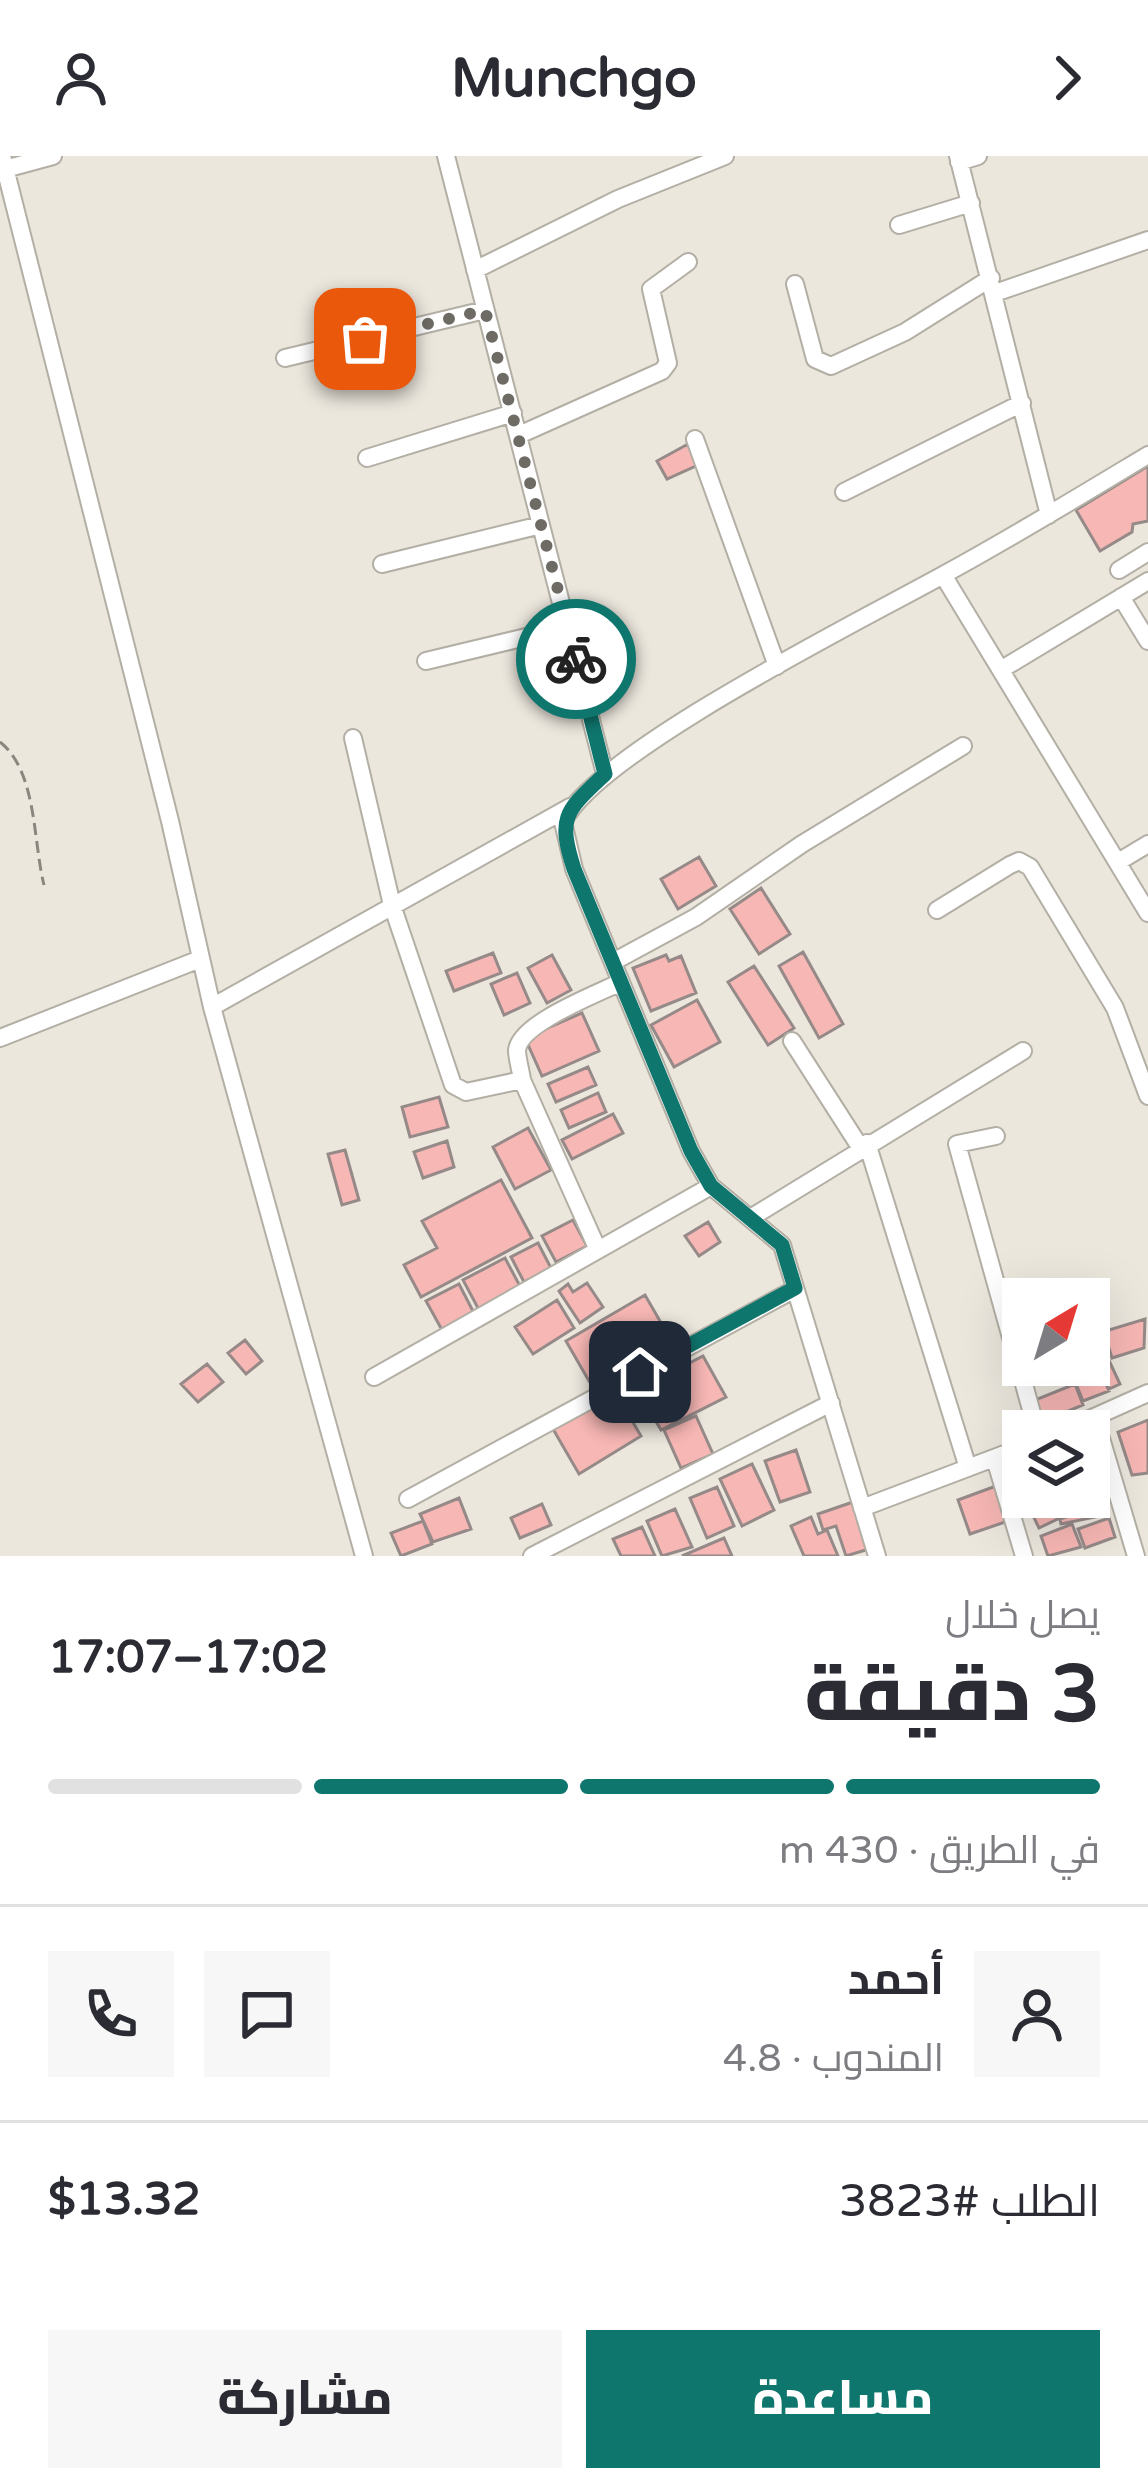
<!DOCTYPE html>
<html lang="ar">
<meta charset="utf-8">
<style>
:root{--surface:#fff;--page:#f7f7f7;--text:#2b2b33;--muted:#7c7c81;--line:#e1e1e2;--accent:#0f766e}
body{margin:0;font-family:"Varela Round",Cairo,sans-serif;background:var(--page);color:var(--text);direction:rtl;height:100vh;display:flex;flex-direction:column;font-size:45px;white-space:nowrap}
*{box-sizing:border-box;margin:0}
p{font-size:39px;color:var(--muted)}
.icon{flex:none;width:66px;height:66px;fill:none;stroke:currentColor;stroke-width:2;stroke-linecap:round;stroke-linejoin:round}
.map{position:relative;height:1400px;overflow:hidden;direction:ltr}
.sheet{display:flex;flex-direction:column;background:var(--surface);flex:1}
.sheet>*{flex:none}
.needle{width:78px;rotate:38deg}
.controls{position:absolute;left:1002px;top:1122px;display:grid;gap:24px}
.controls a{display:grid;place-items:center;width:108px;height:108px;border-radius:0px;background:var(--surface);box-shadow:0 12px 48px #0002;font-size:60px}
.pin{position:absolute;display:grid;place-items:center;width:102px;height:102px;color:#fff;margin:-51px;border-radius:24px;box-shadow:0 6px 18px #0006}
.courier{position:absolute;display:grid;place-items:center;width:120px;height:120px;margin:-60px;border:9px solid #0f766e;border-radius:50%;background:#fff;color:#222;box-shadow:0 3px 15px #0007}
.overview em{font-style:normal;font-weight:800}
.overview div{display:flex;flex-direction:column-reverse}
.overview{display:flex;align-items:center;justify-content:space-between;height:204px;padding:0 48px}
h1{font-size:78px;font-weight:800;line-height:90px}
.bar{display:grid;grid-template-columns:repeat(4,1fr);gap:18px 12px;align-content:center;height:144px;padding:0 48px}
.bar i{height:15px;border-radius:9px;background:var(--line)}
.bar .active{background:var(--accent)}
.bar p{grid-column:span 4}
.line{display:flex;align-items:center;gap:30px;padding:0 48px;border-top:3px solid var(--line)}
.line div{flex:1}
.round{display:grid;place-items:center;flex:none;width:126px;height:126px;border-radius:0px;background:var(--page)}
.primary-button{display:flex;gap:24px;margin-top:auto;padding:24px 48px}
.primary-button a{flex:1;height:138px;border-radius:0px;background:var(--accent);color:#fff;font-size:48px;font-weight:800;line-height:138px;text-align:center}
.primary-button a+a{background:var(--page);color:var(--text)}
header{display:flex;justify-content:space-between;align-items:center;height:156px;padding:0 48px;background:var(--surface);font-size:54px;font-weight:800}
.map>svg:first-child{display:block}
</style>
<header><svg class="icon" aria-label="forward" viewBox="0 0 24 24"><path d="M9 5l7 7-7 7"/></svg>Munchgo<svg class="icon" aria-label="person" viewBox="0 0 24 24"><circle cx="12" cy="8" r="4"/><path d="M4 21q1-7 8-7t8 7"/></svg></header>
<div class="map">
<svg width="1148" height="1400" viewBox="0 0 1148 1400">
<rect width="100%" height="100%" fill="#ece7dd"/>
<path fill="#f7b7b4" stroke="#968a89" stroke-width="3" d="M688,288L698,309L667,323L657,305Z
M1148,310V365L1133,368L1132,376L1100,395L1076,354Z
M699,701L716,730L678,753L661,723Z
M761,732L790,778L759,798L730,753Z
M803,796L843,868L819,882L779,810Z
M493,797L501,817L454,835L446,815Z
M552,799L571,834L547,847L528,812Z
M666,799L669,805L681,800L696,837L651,855L633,812Z
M754,810L794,872L768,889L728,826Z
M517,817L530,847L504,859L491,828Z
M697,844L720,886L674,911L651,869Z
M582,857L599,895L542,920L525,882Z
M588,911L596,929L556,946L548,928Z
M598,937L606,956L569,972L561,954Z
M439,941L448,971L410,981L402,951Z
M613,958L623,977L572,1003L562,984Z
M528,972L551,1014L515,1033L493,991Z
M447,985L454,1011L423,1022L414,996Z
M345,994L359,1044L342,1049L328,998Z
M501,1024L532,1082L421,1141L404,1109L437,1092L422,1065Z
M573,1064L587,1090L556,1106L542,1080Z
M708,1066L720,1086L699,1100L685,1080Z
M538,1087L551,1112L524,1126L511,1101Z
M505,1102L521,1132L479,1154L463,1124Z
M587,1127L603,1151L580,1167L559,1135L568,1128L573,1136Z
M459,1128L474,1157L442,1174L426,1145Z
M645,1139L668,1179L589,1225L566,1185Z
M557,1144L574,1172L533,1198L515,1171Z
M1145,1163L1144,1192L1112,1202L1109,1192L1104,1193L1099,1177Z
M1098,1181L1120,1228L1109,1233L1091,1184Z
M245,1184L262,1205L246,1218L228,1197Z
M703,1200L726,1241L661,1274L638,1234Z
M207,1208L223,1226L198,1246L181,1228Z
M1097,1208L1109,1235L1083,1245L1072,1218Z
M1075,1228L1083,1249L1039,1267L1030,1246Z
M615,1236L641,1280L579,1318L553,1273Z
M696,1260L713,1298L681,1312L664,1274Z
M1148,1264V1317L1132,1319L1118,1276Z
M796,1294L810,1336L780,1346L765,1305Z
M752,1308L774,1354L742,1370L720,1323Z
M996,1330L1008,1365L970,1378L958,1344Z
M717,1331L734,1370L707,1382L690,1342Z
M1097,1337L1105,1359L1061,1368L1060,1363L1072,1359L1068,1347L1074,1341Z
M1045,1341L1064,1344L1070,1357L1039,1372L1028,1349Z
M459,1342L471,1373L433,1386L420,1358Z
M853,1346L869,1393L846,1400L836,1370L823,1374L818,1358Z
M542,1348L551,1369L520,1382L511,1362Z
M675,1353L692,1391L662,1400L647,1365Z
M811,1361L818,1378L827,1374L838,1400H804L791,1370Z
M1109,1362L1115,1381L1085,1392L1078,1373Z
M423,1365L432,1388L401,1400L391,1377Z
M1072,1368L1081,1391L1048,1400L1041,1380Z
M642,1371L655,1400H621L613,1383Z
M724,1382L732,1400H682Z"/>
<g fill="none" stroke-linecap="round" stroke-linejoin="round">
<g stroke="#b3afa5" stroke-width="20">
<path id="minor" d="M2,0L170,665L212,851L364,1400
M446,0L605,618
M958,0L1049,359
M959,6L978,0
M5,13L53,0
M899,69L971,47
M475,114L618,43L725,0
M795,128L815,203L831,210L905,176L991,122
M995,137L1148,84
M285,202L485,154
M519,279L662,215L668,207L651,133L688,106
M695,283L777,510
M367,302L513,257
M844,336L1022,247
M382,408L541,369
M1119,414L1148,396
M943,419L1148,757
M1121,441L1148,485
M426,505L568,471
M1002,513L1148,425
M353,582L392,749L453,929L466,936L522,924
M1118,706L1148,688
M937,754L1010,709L1019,705L1030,711L1115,852L1148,940
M613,806L696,761L802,688L963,590
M212,851L570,651
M0,882L200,803
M792,885L860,991
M996,980L957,988L1037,1275
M867,987L968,1312
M752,1061L1023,895
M598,1094L522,924C521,915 517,903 517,894C520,867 597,838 621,826
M374,1221L711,1030
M1095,1262L1136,1400
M1063,1275L1148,1237
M995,1303L1024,1400
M408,1343L795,1133
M862,1352L1023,1291
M532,1400L831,1247
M877,1400L782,1089L711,1030L691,995L574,713L563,666C598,595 864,463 943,419C1013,381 1080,340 1148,299"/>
</g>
<path stroke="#8a8780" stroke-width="3" stroke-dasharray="12 6" stroke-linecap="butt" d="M0,586C37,615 33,686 44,729"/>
<use href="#minor" stroke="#fff" stroke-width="16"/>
</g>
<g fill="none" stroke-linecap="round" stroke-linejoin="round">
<path stroke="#6e6b65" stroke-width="12" stroke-dasharray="0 21.6" d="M365,183L485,154L576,503"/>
<path stroke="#0f766e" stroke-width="15" d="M576,503L605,618C566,655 557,660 574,713L691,995L711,1030L782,1089L795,1132L640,1216"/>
</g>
</svg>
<div class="controls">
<a><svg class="needle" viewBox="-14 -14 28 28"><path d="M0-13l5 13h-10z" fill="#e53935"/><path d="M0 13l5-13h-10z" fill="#7c7c81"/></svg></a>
<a><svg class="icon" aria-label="layers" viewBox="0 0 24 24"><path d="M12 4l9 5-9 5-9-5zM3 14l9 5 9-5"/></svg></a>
</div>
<div class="pin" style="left:365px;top:183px;background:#ea580c"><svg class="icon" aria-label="bag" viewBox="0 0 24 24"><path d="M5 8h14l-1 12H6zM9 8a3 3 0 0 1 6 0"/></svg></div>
<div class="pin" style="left:640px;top:1216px;background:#1f2937"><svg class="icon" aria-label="home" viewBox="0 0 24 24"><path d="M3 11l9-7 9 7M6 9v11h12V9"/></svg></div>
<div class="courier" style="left:576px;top:503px"><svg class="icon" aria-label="bike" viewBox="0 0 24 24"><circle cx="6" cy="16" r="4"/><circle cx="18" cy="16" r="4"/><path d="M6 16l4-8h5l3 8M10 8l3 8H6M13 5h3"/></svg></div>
</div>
<section class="sheet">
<div class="overview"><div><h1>3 دقيقة</h1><p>يصل خلال</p></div><em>17:02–17:07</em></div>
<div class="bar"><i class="active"></i><i class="active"></i><i class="active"></i><i></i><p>في الطريق · 430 m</p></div>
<div class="line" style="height:216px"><a class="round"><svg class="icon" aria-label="person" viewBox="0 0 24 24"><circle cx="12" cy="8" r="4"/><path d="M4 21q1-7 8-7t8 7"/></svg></a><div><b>أحمد</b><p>المندوب · 4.8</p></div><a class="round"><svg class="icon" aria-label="chat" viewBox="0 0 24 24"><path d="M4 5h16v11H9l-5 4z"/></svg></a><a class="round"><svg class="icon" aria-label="phone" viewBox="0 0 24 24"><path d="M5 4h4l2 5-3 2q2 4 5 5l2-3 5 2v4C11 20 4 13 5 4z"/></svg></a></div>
<div class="line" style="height:156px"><div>الطلب #3823</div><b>$13.32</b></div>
<div class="primary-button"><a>مساعدة</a><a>مشاركة</a></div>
</section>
